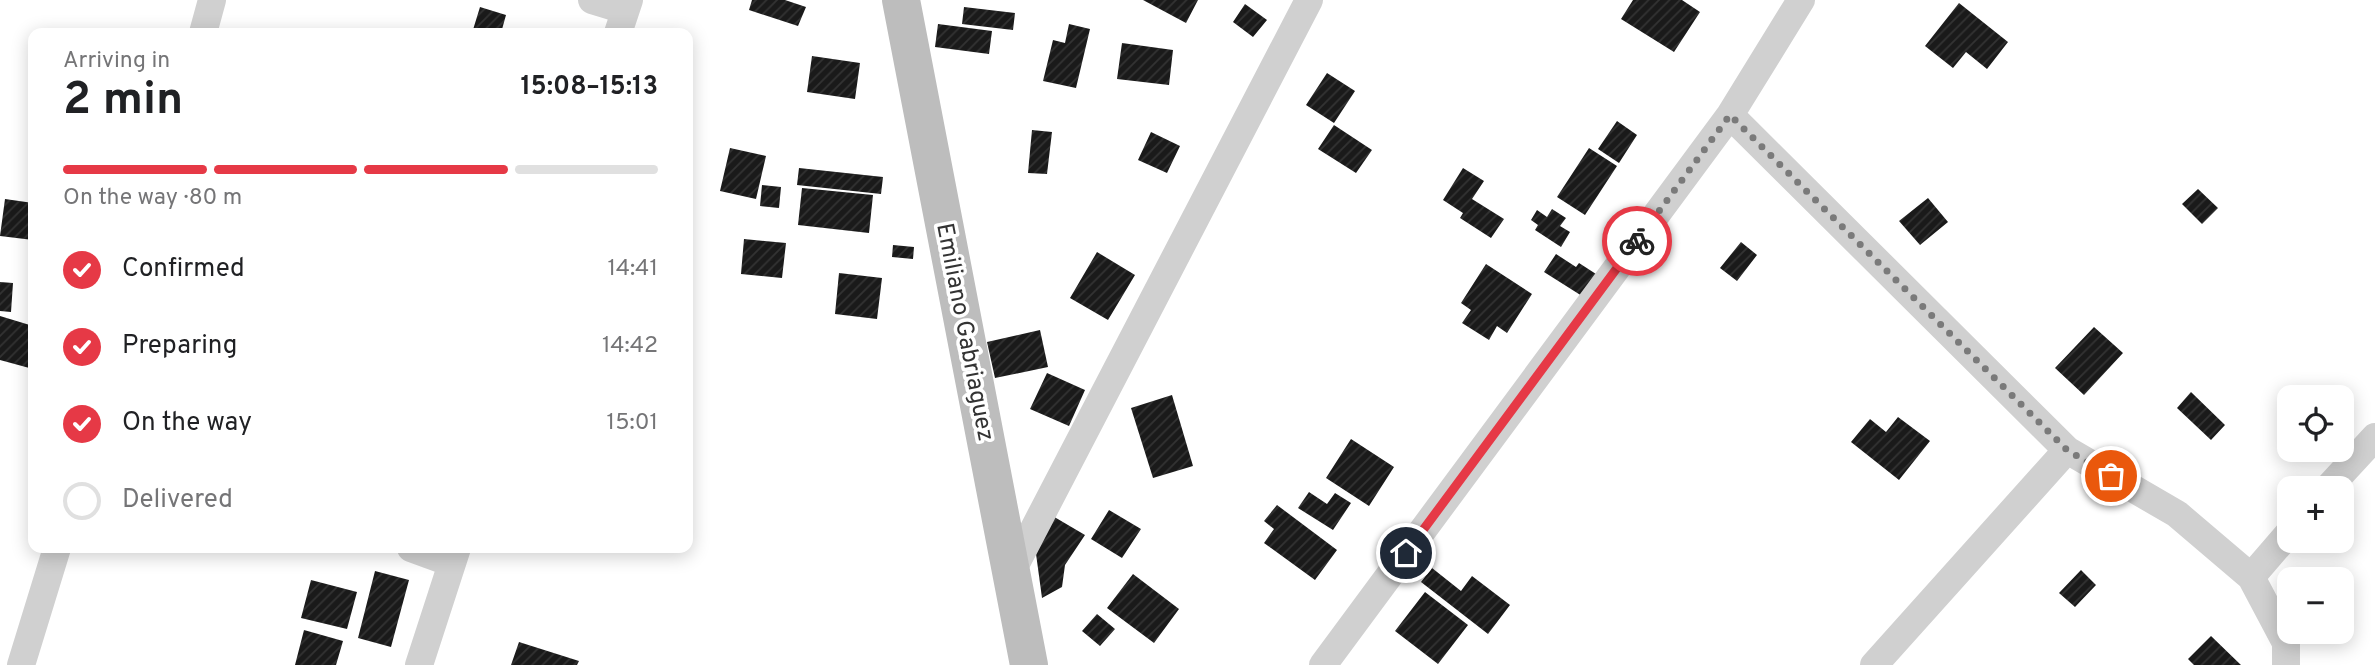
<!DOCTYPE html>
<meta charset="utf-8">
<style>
:root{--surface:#fff;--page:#f2f2f2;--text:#202124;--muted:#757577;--line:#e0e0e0;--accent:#e63946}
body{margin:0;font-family:Overpass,sans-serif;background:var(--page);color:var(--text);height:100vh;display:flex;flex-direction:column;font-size:26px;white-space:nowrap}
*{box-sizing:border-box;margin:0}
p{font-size:23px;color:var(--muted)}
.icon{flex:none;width:38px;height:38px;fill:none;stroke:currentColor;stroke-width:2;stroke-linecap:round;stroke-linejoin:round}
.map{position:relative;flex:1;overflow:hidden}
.sheet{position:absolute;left:28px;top:28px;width:665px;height:525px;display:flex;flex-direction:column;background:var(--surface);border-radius:14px;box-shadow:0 4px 18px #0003}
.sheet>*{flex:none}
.tools{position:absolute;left:2277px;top:385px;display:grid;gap:14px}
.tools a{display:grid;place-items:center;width:77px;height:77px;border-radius:14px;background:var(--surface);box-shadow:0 4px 18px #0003;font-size:35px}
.pin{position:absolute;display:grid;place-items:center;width:60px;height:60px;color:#fff;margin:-30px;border:4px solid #fff;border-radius:50%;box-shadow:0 2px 7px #0007}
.courier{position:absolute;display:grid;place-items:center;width:70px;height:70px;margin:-35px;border:5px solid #e63946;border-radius:50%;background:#fff;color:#222;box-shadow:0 2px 9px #0007}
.headline em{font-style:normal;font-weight:700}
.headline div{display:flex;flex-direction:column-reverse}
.headline{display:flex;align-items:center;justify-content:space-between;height:119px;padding:0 35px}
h1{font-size:46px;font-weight:700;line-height:52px}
.bar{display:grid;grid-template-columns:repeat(4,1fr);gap:10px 7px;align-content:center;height:84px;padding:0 35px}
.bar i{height:9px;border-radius:5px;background:var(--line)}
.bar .selected{background:var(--accent)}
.bar p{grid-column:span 4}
ol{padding:0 35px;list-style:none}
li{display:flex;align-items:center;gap:21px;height:77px}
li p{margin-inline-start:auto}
li .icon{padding:7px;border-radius:50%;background:var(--accent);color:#fff;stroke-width:4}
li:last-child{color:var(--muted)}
li i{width:38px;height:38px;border:4px solid var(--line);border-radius:50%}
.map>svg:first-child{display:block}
</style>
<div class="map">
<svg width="2375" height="665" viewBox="0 0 2375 665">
<defs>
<pattern id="building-hatch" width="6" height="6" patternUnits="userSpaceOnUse" patternTransform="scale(1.75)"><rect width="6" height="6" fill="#1a1a1a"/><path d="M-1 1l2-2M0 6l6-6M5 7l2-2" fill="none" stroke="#333"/></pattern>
</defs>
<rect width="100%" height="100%" fill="#fff"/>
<path fill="url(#building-hatch)" d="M752,0H785L806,7L798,26L749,10Z
M1143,0H1198L1186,23Z
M1633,0H1682L1700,12L1674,52L1621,19Z
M1959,3L2008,42L1987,69L1966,52L1953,68L1925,46Z
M1245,4L1267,20L1253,37L1233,22Z
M480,7L506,15L501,33H472Z
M964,7L1015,13L1013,30L962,24Z
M938,24L992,31L989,54L935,47Z
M1069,24L1090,29L1076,88L1043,81L1053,40L1065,43Z
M1122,43L1173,50L1169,85L1117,79Z
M812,56L860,63L855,99L807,92Z
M1327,73L1355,91L1334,123L1306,105Z
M1617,121L1637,135L1619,163L1598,149Z
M1334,125L1372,150L1356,173L1318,149Z
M1032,130L1052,132L1047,174L1028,173Z
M1151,132L1180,146L1167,173L1138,160Z
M730,148L766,156L756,199L720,191Z
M1589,148L1617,166L1585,215L1557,197Z
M799,168L883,177L881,194L797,185Z
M1463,168L1484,181L1472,199L1504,219L1491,238L1460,218L1463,213L1443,200Z
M762,185L781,187L779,208L760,206Z
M802,188L873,195L869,233L798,225Z
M2198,189L2218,208L2202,224L2182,204Z
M1928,198L1948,222L1920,245L1899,221Z
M5,199L33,203V240L0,236Z
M1552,209L1566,218L1560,226L1570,232L1561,247L1535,230L1538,225L1531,220L1537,210L1547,217Z
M744,239L786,243L782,278L741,274Z
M1741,242L1757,255L1737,281L1720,268Z
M893,245L914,247L913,259L892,257Z
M1097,252L1135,275L1108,320L1070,298Z
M1556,254L1576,267L1579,263L1596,274L1582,296L1544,272Z
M1486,264L1532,294L1507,333L1497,326L1489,340L1462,323L1471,310L1461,303Z
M839,273L882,278L877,319L835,314Z
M0,282L13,283L11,312L0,311Z
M0,316L33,326V369L0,360Z
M2094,327L2123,353L2084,395L2055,368Z
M1040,330L1048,367L995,378L987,342Z
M1047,373L1085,390L1069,426L1030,409Z
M2191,392L2225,425L2211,440L2177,408Z
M1172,395L1193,466L1153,478L1131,408Z
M1898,417L1930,441L1899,480L1851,442L1870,419L1886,432Z
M1351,439L1394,467L1369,506L1326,478Z
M1309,492L1327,504L1335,493L1351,503L1333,530L1298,508Z
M1277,505L1337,550L1315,580L1264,543L1274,529L1264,521Z
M1109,510L1141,529L1122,558L1091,539Z
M1051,515L1085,535L1065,565L1062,587L1042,598L1034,539Z
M1432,568L1461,591L1472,576L1510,605L1488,634L1421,582Z
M2081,570L2096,585L2075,607L2059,593Z
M375,571L409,580L391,647L358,638Z
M1133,574L1179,609L1154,643L1107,608Z
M311,580L357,592L347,629L301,618Z
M1425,592L1468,625L1438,664L1395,631Z
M1097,614L1115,629L1100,646L1082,631Z
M304,630L343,641L336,665H295Z
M2211,636L2241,665H2194L2188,659Z
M519,642L579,661L577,665H511Z"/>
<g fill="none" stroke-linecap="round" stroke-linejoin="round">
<path stroke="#d0d0d0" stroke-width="28" d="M592,0L625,10
M203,33L212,0
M618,33L629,0
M1730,115L2067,450L2177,514L2251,577L2289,533
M2328,488L2375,437
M411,548L452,563
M1012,571L1309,0
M2251,577L2286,643V665
M21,665L57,548
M419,665L457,548
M1323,665L1730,115L1801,0
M1874,665L2067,450"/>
<path stroke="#bdbdbd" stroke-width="38" d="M901,0L1029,665"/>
</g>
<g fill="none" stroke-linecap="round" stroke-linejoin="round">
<path stroke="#7a7a7a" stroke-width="7" stroke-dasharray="0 12.6" d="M1637,241L1730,115L2067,450L2111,476"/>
<path stroke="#e63946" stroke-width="9" d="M1406,553L1637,241"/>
</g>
<g text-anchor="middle" stroke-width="7" stroke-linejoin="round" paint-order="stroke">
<g font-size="24" fill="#333" stroke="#fff">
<text transform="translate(966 332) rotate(79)" y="8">Emiliano Gabriaguez</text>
</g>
</g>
</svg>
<div class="tools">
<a><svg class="icon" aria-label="locate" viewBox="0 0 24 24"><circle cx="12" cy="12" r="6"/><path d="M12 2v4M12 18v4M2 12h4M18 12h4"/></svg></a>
<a>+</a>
<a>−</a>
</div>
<div class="pin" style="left:2111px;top:476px;background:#ea580c"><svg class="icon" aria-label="bag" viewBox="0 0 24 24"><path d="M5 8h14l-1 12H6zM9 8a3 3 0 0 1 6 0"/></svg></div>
<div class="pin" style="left:1406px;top:553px;background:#1f2937"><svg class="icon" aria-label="home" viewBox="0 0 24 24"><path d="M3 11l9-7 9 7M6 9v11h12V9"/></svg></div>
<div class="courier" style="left:1637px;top:241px"><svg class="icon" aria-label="bike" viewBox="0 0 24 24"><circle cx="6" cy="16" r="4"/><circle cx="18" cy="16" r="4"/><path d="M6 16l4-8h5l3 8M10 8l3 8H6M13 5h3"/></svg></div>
<section class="sheet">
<div class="headline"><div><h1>2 min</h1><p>Arriving in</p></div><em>15:08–15:13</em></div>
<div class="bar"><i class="selected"></i><i class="selected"></i><i class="selected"></i><i></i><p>On the way · 80 m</p></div>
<ol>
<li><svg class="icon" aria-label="check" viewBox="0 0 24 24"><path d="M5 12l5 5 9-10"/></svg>Confirmed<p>14:41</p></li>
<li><svg class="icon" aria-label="check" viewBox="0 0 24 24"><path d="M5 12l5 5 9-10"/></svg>Preparing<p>14:42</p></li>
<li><svg class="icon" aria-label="check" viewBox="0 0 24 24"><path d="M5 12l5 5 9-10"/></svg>On the way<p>15:01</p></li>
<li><i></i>Delivered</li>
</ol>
</section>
</div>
